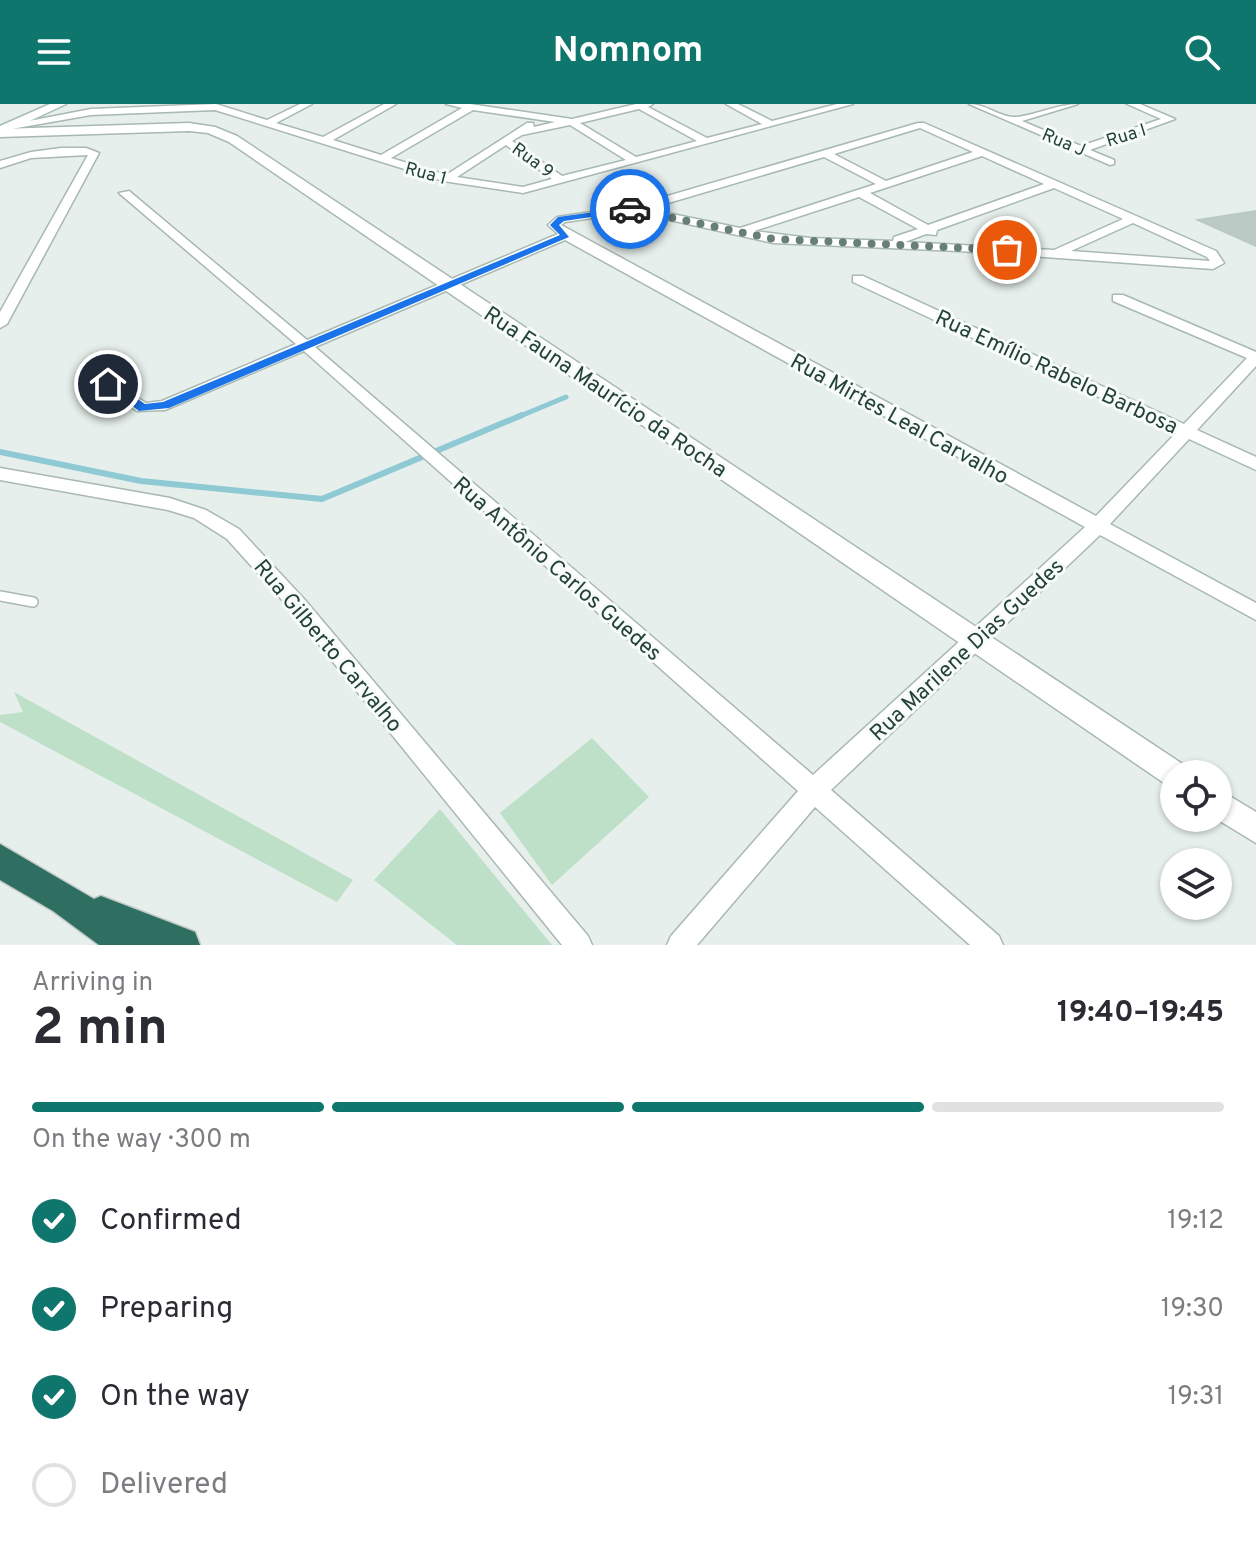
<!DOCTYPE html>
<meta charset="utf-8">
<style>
:root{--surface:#fff;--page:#f7f7f7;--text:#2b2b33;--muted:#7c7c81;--line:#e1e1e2;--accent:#0f766e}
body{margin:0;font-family:Overpass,sans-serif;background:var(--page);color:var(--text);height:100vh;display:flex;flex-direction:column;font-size:30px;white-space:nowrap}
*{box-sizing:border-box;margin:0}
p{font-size:26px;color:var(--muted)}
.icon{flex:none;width:44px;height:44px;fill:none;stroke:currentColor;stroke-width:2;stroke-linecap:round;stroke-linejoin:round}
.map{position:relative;height:841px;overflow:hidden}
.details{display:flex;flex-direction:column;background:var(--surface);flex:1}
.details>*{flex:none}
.controls{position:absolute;left:1160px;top:656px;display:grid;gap:16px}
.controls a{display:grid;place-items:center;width:72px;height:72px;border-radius:50%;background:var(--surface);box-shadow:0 2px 6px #0004;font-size:40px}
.pin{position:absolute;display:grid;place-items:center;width:68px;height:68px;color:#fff;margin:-34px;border:4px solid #fff;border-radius:50%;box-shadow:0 2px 8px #0007}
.courier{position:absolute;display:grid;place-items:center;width:80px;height:80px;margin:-40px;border:6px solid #1a73e8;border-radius:50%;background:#fff;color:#222;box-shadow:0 2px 10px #0007}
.summary em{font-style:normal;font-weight:700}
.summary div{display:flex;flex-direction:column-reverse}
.summary{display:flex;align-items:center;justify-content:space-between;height:136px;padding:0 32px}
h1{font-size:52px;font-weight:700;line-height:60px}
.bar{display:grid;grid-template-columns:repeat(4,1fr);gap:12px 8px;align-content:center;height:96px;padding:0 32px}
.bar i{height:10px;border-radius:6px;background:var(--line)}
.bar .selected{background:var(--accent)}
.bar p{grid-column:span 4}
ol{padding:0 32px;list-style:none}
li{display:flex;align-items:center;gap:24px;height:88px}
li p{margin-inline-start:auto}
li .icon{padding:8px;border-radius:50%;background:var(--accent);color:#fff;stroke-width:4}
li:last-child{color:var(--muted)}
li i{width:44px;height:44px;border:4px solid var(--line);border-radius:50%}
header{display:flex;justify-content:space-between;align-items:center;height:104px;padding:0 32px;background:var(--accent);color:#fff;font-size:36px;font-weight:700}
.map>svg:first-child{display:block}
</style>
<header><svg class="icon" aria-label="menu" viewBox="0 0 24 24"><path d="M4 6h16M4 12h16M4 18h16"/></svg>Nomnom<svg class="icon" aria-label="search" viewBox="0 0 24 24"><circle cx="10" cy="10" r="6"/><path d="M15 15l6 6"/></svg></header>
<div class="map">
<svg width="1256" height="841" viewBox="0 0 1256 841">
<rect width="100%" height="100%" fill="#e6efeb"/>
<path fill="#bfe0c8" d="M14,588L353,776L337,798L0,618V611L23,608Z
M592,634L649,693L552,781L500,709Z
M440,705L552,841H457L374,776Z"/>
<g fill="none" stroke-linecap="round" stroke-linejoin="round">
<path stroke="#8ec9d4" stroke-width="5" d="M518,313L566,293"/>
<path stroke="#8ec9d4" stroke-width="6" d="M0,348L141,377L322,395L522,311"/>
</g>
<path fill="#bbcac4" stroke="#b8c9c2" stroke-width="2" d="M1256,107V142L1198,116Z"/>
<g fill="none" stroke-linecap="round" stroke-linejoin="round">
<g stroke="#a8b8b2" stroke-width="12">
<path id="service" d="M0,492L33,498"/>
</g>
<g stroke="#a8b8b2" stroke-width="3">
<path id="minor" d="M216,0L267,16L300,0H312L276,19L323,33L384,0H396L333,36L381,51L462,4L446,0H470L572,15L636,0H653L648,3L707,34L762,20L726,0H738L772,17L837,0H853L523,89L443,77L215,6L91,11L0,27L3,22L91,5ZM639,5L697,37L636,53L580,19ZM473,6L555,18L534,23L533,19H527L446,71L391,54ZM570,21L626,56L562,72L512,37L522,31ZM506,41L552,75L523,83L457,73Z
M969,0C986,0 998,12 1013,13C1027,14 1057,0 1078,0L1022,17L1081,42L1161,15L1127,0H1140L1175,15L1090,46L1114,56V60L1110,61Z
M918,19H924L1216,147L1224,159L1213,165L959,147L773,139L634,108L565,118L561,121L1096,412L1176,329L853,178V172H863L1184,320L1247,254L1113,197V191H1123L1256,248V262L1197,326L1256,353V366L1189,335L1110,420L1256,499V516L1100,431L831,686L999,832L1003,841H970L815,703L697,841H667L671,832L798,687L304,247L165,306L137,307L103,283L100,280L108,275L146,299L162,297L296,240L119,89L129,87L307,236L558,130L548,121L557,113L633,102ZM920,24L973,48L886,77L834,50ZM982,52L1044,80L928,121L870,89ZM824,53L876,80L740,124L648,105ZM1054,84L1123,115L1054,146L905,138L926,130L936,131L937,126ZM859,93L918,125L894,133L893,137L810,134L754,127ZM1133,119L1207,153L1210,157L1071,147ZM565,136L1085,423L813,671L315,243Z
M61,44H86L99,49L7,220L0,224V208L88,51L31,54L0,64V57L31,48Z
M0,364L170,394L206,406L239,425L305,496L588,832L592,841H562L291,506L227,435L194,414L168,406L0,376Z"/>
</g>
<g stroke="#a8b8b2" stroke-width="3">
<path id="tertiary" d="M189,19L215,23L237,32L1184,661L1188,670H1174V683L1164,679L229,38L208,29L189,27L0,33V25Z
M1218,685L1256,708V739L1215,714H1218Z"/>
</g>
<g stroke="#a4bbb3" stroke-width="3">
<path id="secondary" d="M50,0H66L0,31V22Z"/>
</g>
<g stroke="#c2cac8" stroke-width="3">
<path id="motorway" d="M0,740L94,795L101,792L195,828L200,841H99L53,807L0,776Z"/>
</g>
<use href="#service" stroke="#fff" stroke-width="9"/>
<use href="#minor" fill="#fff" fill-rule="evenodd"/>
<use href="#tertiary" fill="#fff" fill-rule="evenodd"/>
<use href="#secondary" fill="#fff" fill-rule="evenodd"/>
<use href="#motorway" fill="#2f6f62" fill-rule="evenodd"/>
</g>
<path fill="#1a73e8" d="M630,103L633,107L564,117L559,121L569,133L169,304L139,307L103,280L112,278L145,300L163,298L560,131L550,121L558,113Z"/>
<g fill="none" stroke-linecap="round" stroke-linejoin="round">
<path stroke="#687f78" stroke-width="8" stroke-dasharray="0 14.4" d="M630,105L773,135L1007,146"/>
</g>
<g text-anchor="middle" stroke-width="6" stroke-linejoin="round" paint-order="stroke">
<g font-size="18" fill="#24423a" stroke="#f7fbf9">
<text transform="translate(1126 31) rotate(-17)" y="6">Rua I</text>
<text transform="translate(1064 38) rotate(23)" y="6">Rua J</text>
<text transform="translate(533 56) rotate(36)" y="6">Rua 9</text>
<text transform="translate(426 69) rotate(15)" y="6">Rua 1</text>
</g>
<g font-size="22" fill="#24423a" stroke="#f7fbf9">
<text transform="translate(1057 267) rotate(25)" y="8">Rua Emílio Rabelo Barbosa</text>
<text transform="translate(606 287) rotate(34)" y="8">Rua Fauna Maurício da Rocha</text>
<text transform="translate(900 314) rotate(29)" y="8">Rua Mirtes Leal Carvalho</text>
<text transform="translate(558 464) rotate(41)" y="8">Rua Antônio Carlos Guedes</text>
<text transform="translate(329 541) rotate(50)" y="8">Rua Gilberto Carvalho</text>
<text transform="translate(966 545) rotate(-43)" y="8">Rua Marilene Dias Guedes</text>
</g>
</g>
</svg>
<div class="controls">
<a><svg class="icon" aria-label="locate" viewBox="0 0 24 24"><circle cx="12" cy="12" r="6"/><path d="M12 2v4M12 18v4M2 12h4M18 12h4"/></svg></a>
<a><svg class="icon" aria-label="layers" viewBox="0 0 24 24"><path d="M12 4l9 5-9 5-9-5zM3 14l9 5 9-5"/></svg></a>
</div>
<div class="pin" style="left:1007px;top:146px;background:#ea580c"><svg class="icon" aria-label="bag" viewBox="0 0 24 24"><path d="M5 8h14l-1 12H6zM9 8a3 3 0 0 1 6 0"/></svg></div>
<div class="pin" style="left:108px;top:280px;background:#1f2937"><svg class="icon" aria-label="home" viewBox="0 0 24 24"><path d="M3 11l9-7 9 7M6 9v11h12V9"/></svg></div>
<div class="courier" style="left:630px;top:105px"><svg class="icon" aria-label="car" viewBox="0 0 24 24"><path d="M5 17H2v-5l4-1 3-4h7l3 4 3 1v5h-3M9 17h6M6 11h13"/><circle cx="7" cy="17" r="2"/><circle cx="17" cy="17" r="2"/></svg></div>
</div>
<section class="details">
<div class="summary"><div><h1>2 min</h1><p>Arriving in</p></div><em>19:40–19:45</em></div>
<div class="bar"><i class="selected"></i><i class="selected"></i><i class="selected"></i><i></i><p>On the way · 300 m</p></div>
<ol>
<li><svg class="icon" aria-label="check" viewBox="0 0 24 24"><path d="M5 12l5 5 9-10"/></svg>Confirmed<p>19:12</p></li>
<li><svg class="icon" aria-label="check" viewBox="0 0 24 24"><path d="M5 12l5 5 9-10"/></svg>Preparing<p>19:30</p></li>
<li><svg class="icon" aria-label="check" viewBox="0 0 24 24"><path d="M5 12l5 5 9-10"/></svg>On the way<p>19:31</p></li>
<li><i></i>Delivered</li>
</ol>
</section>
